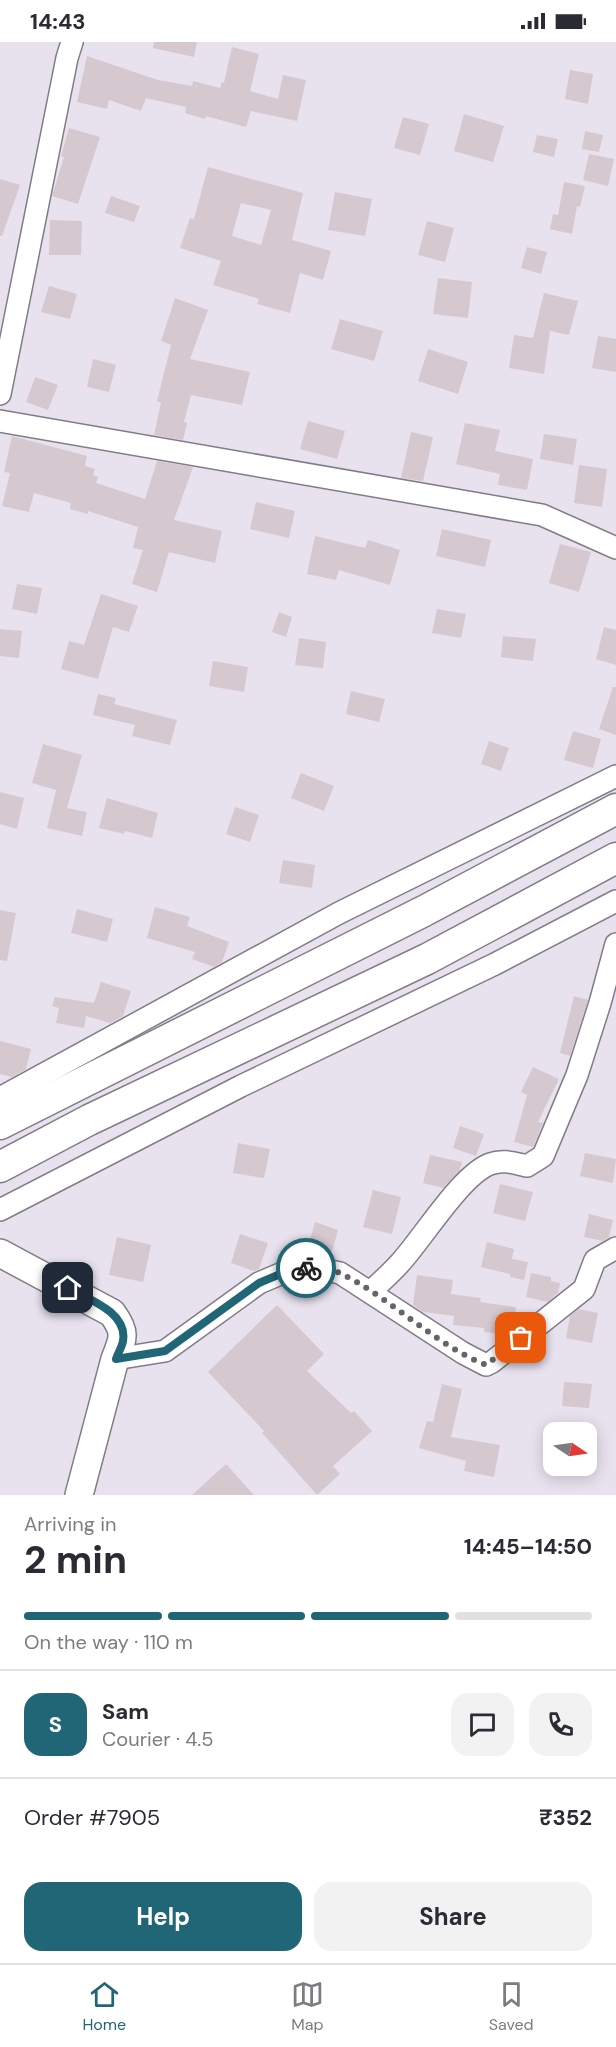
<!DOCTYPE html>
<meta charset="utf-8">
<style>
:root{--surface:#fff;--page:#f2f2f3;--text:#2b2b33;--muted:#7c7c81;--line:#e1e1e2;--accent:#216676}
body{margin:0;font-family:"DM Sans",sans-serif;background:var(--page);color:var(--text);height:100vh;display:flex;flex-direction:column;font-size:22px;white-space:nowrap}
*{box-sizing:border-box;margin:0}
p{font-size:20px;color:var(--muted)}
.icon{flex:none;width:33px;height:33px;fill:none;stroke:currentColor;stroke-width:2;stroke-linecap:round;stroke-linejoin:round}
.map{position:relative;height:1453px;overflow:hidden}
.details{display:flex;flex-direction:column;background:var(--surface);flex:1}
.details>*{flex:none}
.needle{width:39px;rotate:103deg}
.fabs{position:absolute;left:543px;top:1380px;display:grid;gap:12px}
.fabs a{display:grid;place-items:center;width:54px;height:54px;border-radius:12px;background:var(--surface);box-shadow:0 3px 15px #0003;font-size:30px}
.pin{position:absolute;display:grid;place-items:center;width:51px;height:51px;color:#fff;margin:-26px;border-radius:12px;box-shadow:0 3px 9px #0006}
.courier{position:absolute;display:grid;place-items:center;width:60px;height:60px;margin:-30px;border:4px solid #216676;border-radius:50%;background:#fff;color:#222;box-shadow:0 2px 8px #0007}
.summary em{font-style:normal;font-weight:700}
.summary div{display:flex;flex-direction:column-reverse}
.summary{display:flex;align-items:center;justify-content:space-between;height:102px;padding:0 24px}
h1{font-size:39px;font-weight:700;line-height:45px}
.bar{display:grid;grid-template-columns:repeat(4,1fr);gap:9px 6px;align-content:center;height:72px;padding:0 24px}
.bar i{height:8px;border-radius:4px;background:var(--line)}
.bar .active{background:var(--accent)}
.bar p{grid-column:span 4}
.line{display:flex;align-items:center;gap:15px;padding:0 24px;border-top:2px solid var(--line)}
.line div{flex:1}
.round{display:grid;place-items:center;flex:none;width:63px;height:63px;border-radius:18px;background:var(--page)}
.action{display:flex;gap:12px;margin-top:auto;padding:12px 24px}
.action a{flex:1;height:69px;border-radius:18px;background:var(--accent);color:#fff;font-size:24px;font-weight:700;line-height:69px;text-align:center}
.action a+a{background:var(--page);color:var(--text)}
.status{display:flex;justify-content:space-between;align-items:center;height:42px;padding:0 30px;background:var(--surface);direction:ltr}
.status svg{height:16px;fill:currentColor}
.tabs{display:flex;justify-content:space-around;align-items:center;height:84px;border-top:2px solid var(--line);background:var(--surface);font-size:16px;color:var(--muted)}
.tabs a{display:grid;justify-items:center;gap:3px}
.tabs .active{color:var(--accent)}
.map>svg:first-child{display:block}
</style>
<div class="status"><b>14:43</b><svg viewBox="0 0 49 12"><path d="M0 12V9h3v3zM5 12V6h3v6zM10 12V3h3v9zM15 12V0h3v12zM26 1h20v11H26zM47 4h2v5h-2z"/></svg></div>
<div class="map">
<svg width="616" height="1453" viewBox="0 0 616 1453">
<rect width="100%" height="100%" fill="#e8e2ef"/>
<path fill="#d6c8cf" fill-rule="evenodd" d="M154,0H197L194,15L153,6Z
M232,5L259,12L250,49L278,57L283,33L306,38L297,79L251,69L246,85L206,74L205,77L185,71L186,65L146,56L141,69L109,58L107,67L77,60L87,14L158,38L192,44L193,39L220,46L222,40L224,41Z
M570,28L593,32L588,62L565,57Z
M464,72L504,84L493,120L454,109Z
M403,75L429,82L420,113L394,106Z
M69,86L100,95L78,162L52,154L64,115L61,114Z
M585,89L603,93L599,110L582,107Z
M537,93L558,97L554,115L533,110Z
M589,112L614,117L608,144L583,138Z
M208,125L303,151L292,198L331,209L323,238L300,231L290,271L257,262L259,257L213,243L221,219L180,206L190,176L194,177ZM241,161L271,168L261,203L232,194Z
M0,137L20,143L2,194H0Z
M564,140L585,144L580,165L577,164L572,192L550,187L553,172L558,173Z
M335,150L372,157L365,194L328,188Z
M111,154L140,164L134,180L105,171Z
M50,178L82,179L81,213H49Z
M427,179L454,186L445,220L418,213Z
M527,205L547,210L541,232L521,226Z
M438,236L472,240L468,276L433,272Z
M49,244L77,252L70,277L41,270Z
M544,251L578,259L569,293L550,289L544,332L509,326L514,293L533,296Z
M175,256L208,268L190,317L250,330L242,363L191,353L184,380L187,381L183,398L154,393L161,361L157,359L171,303L161,299Z
M340,277L383,289L374,319L331,307Z
M598,294L616,297V330L592,326Z
M428,307L468,320L458,352L418,339Z
M93,317L116,323L109,350L87,345Z
M35,335L58,343L48,368L26,360Z
M308,379L345,389L337,417L300,407Z
M465,381L500,388L495,409L533,417L527,448L498,443L500,432L456,422Z
M411,390L433,395L423,439L401,436Z
M544,392L577,397L573,423L540,417Z
M12,394L87,414L85,424L95,427L93,433L98,435L96,441L145,457L157,419L193,425L174,478L222,489L215,521L169,510L157,550L132,542L143,508L133,506L138,485L88,469V472L70,467L71,461L34,451L29,470L2,464L10,431L4,430Z
M579,423L607,427L602,465L574,461Z
M256,460L295,469L289,496L250,487Z
M442,487L491,498L485,525L436,514Z
M315,494L365,506L368,498L400,508L390,543L339,528L336,538L307,532Z
M560,502L591,510L579,550L549,541Z
M17,542L42,546L37,572L12,567Z
M101,552L138,564L129,590L113,585L98,637L61,627L69,599L84,603Z
M437,567L466,572L461,596L432,591Z
M279,570L292,575L286,595L272,590Z
M604,585L616,588V623L596,617Z
M0,587L22,589L19,616L0,614Z
M503,594L536,597L533,619L501,615Z
M299,596L326,600L323,626L295,623Z
M213,619L248,625L244,650L209,644Z
M613,645H616V693L599,687Z
M351,649L385,657L379,680L346,672Z
M98,652L116,656L114,662L177,678L170,703L132,694L135,683L93,673Z
M573,689L601,697L593,726L564,718Z
M489,699L509,706L501,729L481,722Z
M43,702L82,713L67,766L87,770L82,794L47,786L56,748L32,741Z
M301,731L334,744L324,769L291,756Z
M0,750L24,756L17,787L0,782Z
M107,756L158,771L152,796L125,789L124,792L99,786Z
M235,765L259,773L250,800L226,792Z
M283,818L315,823L312,846L279,841Z
M155,865L190,875L187,884L229,900L222,920L214,925L192,917L195,910L147,896Z
M77,867L113,877L107,900L71,891Z
M0,868L16,871L7,919L0,918Z
M101,940L131,949L123,974L110,981L86,974L84,986L56,981L59,966L52,964L55,955L94,961Z
M574,954L588,958L570,1014L560,1011Z
M0,999L31,1007L26,1027L12,1035L0,1032Z
M533,1025L559,1037L538,1080L543,1081L533,1105L514,1100L527,1053L521,1050Z
M460,1084L484,1092L476,1114L453,1106Z
M238,1101L270,1107L264,1136L233,1131Z
M585,1111L616,1117L613,1141L580,1134Z
M430,1113L462,1120L460,1128L443,1146L423,1141Z
M500,1142L533,1150L525,1179L493,1171Z
M373,1148L401,1155L392,1192L363,1185Z
M589,1172L613,1178L609,1195L603,1199L584,1195Z
M315,1180L338,1188L332,1209L309,1201Z
M240,1192L268,1201L259,1227L254,1229L231,1221Z
M117,1195L151,1203L143,1240L109,1233Z
M487,1200L514,1207L512,1217L528,1220L524,1238L510,1235V1232L481,1225Z
M531,1231L551,1235V1239L560,1241L558,1251L548,1260L526,1255Z
M417,1233L453,1238L451,1252L481,1256L480,1260L516,1265L513,1287L506,1293L484,1290V1286L453,1283L454,1274L423,1270L413,1263Z
M277,1263L324,1312L307,1329L351,1371L354,1369L372,1389L333,1424L340,1432L317,1453L262,1391L264,1389L208,1330Z
M579,1267L598,1271L592,1301L566,1296L570,1274Z
M564,1340L592,1342L589,1366L562,1364Z
M442,1342L462,1347L451,1395L500,1403L494,1435L464,1429L466,1419L419,1406L427,1379L433,1380Z
M226,1422L254,1453H192Z"/>
<g fill="none" stroke-linecap="round" stroke-linejoin="round">
<g stroke="#817c87" stroke-width="24">
<path id="minor" d="M0,352L67,16L72,0
M0,379L542,473L616,506
M0,1056L339,871L616,734
M0,1168L241,1044L495,922L616,859
M370,1250C380,1241 391,1231 400,1221C423,1196 461,1133 490,1122C503,1117 514,1121 527,1124L543,1114L577,1033L600,961L616,902
M115,1317L165,1309L259,1241L292,1227L312,1225L340,1231L463,1311L486,1323L492,1320L584,1247L595,1218L616,1206"/>
</g>
<g stroke="#817c87" stroke-width="30">
<path id="major" d="M0,1211L112,1271C126,1290 124,1295 115,1317L79,1453"/>
</g>
<g stroke="#817c87" stroke-width="33">
<path id="highway" d="M0,1082L424,869L616,767
M0,1125L89,1078L427,917L616,816"/>
</g>
<use href="#minor" stroke="#fff" stroke-width="21"/>
<use href="#major" stroke="#fff" stroke-width="27"/>
<use href="#highway" stroke="#fff" stroke-width="30"/>
</g>
<g fill="none" stroke-linecap="round" stroke-linejoin="round">
<path stroke="#67636a" stroke-width="6" stroke-dasharray="0 10.8" d="M306,1226C316,1225 332,1227 342,1232C392,1257 434,1302 486,1323L521,1296"/>
<path stroke="#216676" stroke-width="8" d="M68,1246C88,1257 128,1270 123,1299C122,1305 118,1311 116,1317L165,1309L259,1241L292,1227L306,1226"/>
</g>
</svg>
<div class="fabs">
<a><svg class="needle" viewBox="-14 -14 28 28"><path d="M0-13l5 13h-10z" fill="#e53935"/><path d="M0 13l5-13h-10z" fill="#7c7c81"/></svg></a>
</div>
<div class="pin" style="left:521px;top:1296px;background:#ea580c"><svg class="icon" aria-label="bag" viewBox="0 0 24 24"><path d="M5 8h14l-1 12H6zM9 8a3 3 0 0 1 6 0"/></svg></div>
<div class="pin" style="left:68px;top:1246px;background:#1f2937"><svg class="icon" aria-label="home" viewBox="0 0 24 24"><path d="M3 11l9-7 9 7M6 9v11h12V9"/></svg></div>
<div class="courier" style="left:306px;top:1226px"><svg class="icon" aria-label="bike" viewBox="0 0 24 24"><circle cx="6" cy="16" r="4"/><circle cx="18" cy="16" r="4"/><path d="M6 16l4-8h5l3 8M10 8l3 8H6M13 5h3"/></svg></div>
</div>
<section class="details">
<div class="summary"><div><h1>2 min</h1><p>Arriving in</p></div><em>14:45–14:50</em></div>
<div class="bar"><i class="active"></i><i class="active"></i><i class="active"></i><i></i><p>On the way · 110 m</p></div>
<div class="line" style="height:108px"><b class="round" style="background:var(--accent);color:#fff">S</b><div><b>Sam</b><p>Courier · 4.5</p></div><a class="round"><svg class="icon" aria-label="chat" viewBox="0 0 24 24"><path d="M4 5h16v11H9l-5 4z"/></svg></a><a class="round"><svg class="icon" aria-label="phone" viewBox="0 0 24 24"><path d="M5 4h4l2 5-3 2q2 4 5 5l2-3 5 2v4C11 20 4 13 5 4z"/></svg></a></div>
<div class="line" style="height:78px"><div>Order #7905</div><b>₹352</b></div>
<div class="action"><a>Help</a><a>Share</a></div>
</section>
<nav class="tabs">
<a class="active"><svg class="icon" aria-label="home" viewBox="0 0 24 24"><path d="M3 11l9-7 9 7M6 9v11h12V9"/></svg>Home</a>
<a><svg class="icon" aria-label="map" viewBox="0 0 24 24"><path d="M3 6l6-2 6 2 6-2v14l-6 2-6-2-6 2zM9 4v14M15 6v14"/></svg>Map</a>
<a><svg class="icon" aria-label="saved" viewBox="0 0 24 24"><path d="M7 4h10v16l-5-4-5 4z"/></svg>Saved</a>
</nav>
